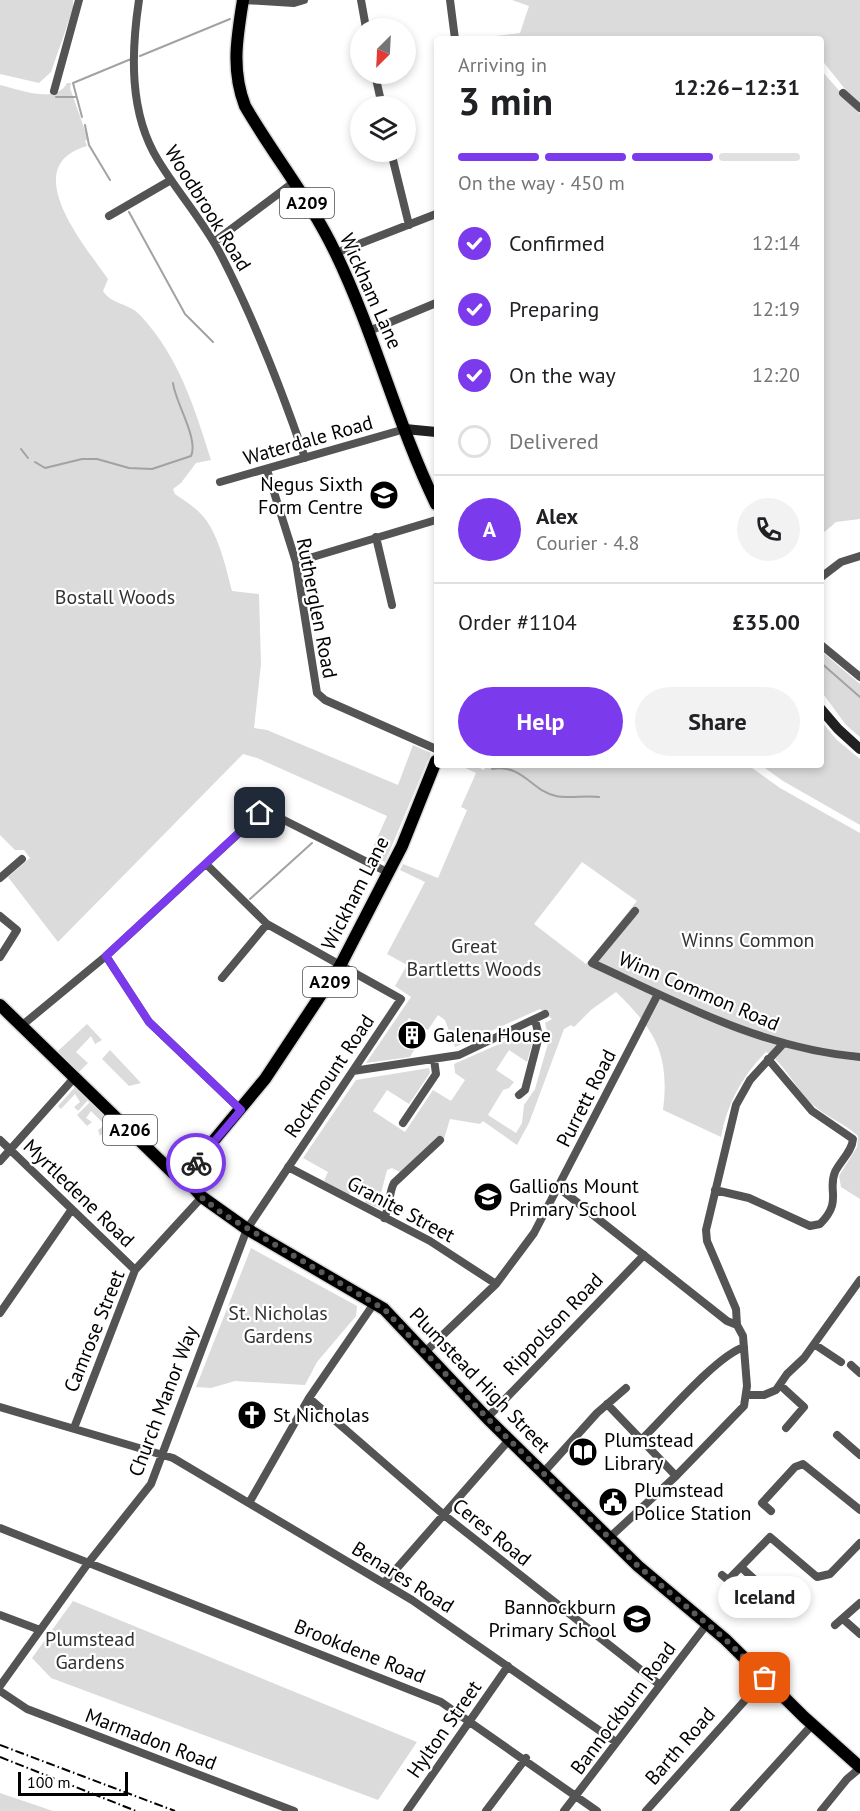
<!DOCTYPE html>
<meta charset="utf-8">
<style>
:root{--surface:#fff;--page:#f2f2f2;--text:#202124;--muted:#757577;--line:#e0e0e0;--accent:#7c3aed}
body{margin:0;font-family:"PT Sans",sans-serif;background:var(--page);color:var(--text);height:100vh;display:flex;flex-direction:column;font-size:22px;white-space:nowrap}
*{box-sizing:border-box;margin:0}
p{font-size:20px;color:var(--muted)}
.icon{flex:none;width:33px;height:33px;fill:none;stroke:currentColor;stroke-width:2;stroke-linecap:round;stroke-linejoin:round}
.map{position:relative;flex:1;overflow:hidden}
.details{position:absolute;left:434px;top:36px;width:390px;height:732px;display:flex;flex-direction:column;background:var(--surface);border-radius:6px;box-shadow:0 3px 9px #0003}
.details>*{flex:none}
.needle{width:39px;rotate:204deg}
.buttons{position:absolute;left:350px;top:18px;display:grid;gap:12px}
.buttons a{display:grid;place-items:center;width:66px;height:66px;border-radius:50%;background:var(--surface);box-shadow:0 3px 9px #0003;font-size:30px}
.scale{position:absolute;left:18px;bottom:15px;width:110px;box-sizing:border-box;padding-left:6px;border:3px solid #000;border-top:0;font-size:16px;line-height:21px;white-space:nowrap;color:#000;-webkit-text-stroke:4px #fff;paint-order:stroke}
.pin{position:absolute;display:grid;place-items:center;width:51px;height:51px;color:#fff;margin:-26px;border-radius:12px;box-shadow:0 3px 9px #0006}
.courier{position:absolute;display:grid;place-items:center;width:60px;height:60px;margin:-30px;border:4px solid #7c3aed;border-radius:50%;background:#fff;color:#222;box-shadow:0 2px 8px #0007}
.bubble{position:absolute;height:42px;border-radius:21px;background:var(--surface);box-shadow:0 3px 9px #0003;font-size:20px;font-weight:700;line-height:42px;text-align:center}
.head em{font-style:normal;font-weight:700}
.head div{display:flex;flex-direction:column-reverse}
.head{display:flex;align-items:center;justify-content:space-between;height:102px;padding:0 24px}
h1{font-size:39px;font-weight:700;line-height:45px}
.bar{display:grid;grid-template-columns:repeat(4,1fr);gap:9px 6px;align-content:center;height:72px;padding:0 24px}
.bar i{height:8px;border-radius:4px;background:var(--line)}
.bar .selected{background:var(--accent)}
.bar p{grid-column:span 4}
.line{display:flex;align-items:center;gap:15px;padding:0 24px;border-top:2px solid var(--line)}
.line div{flex:1}
.round{display:grid;place-items:center;flex:none;width:63px;height:63px;border-radius:32px;background:var(--page)}
ol{padding:0 24px;list-style:none}
li{display:flex;align-items:center;gap:18px;height:66px}
li p{margin-inline-start:auto}
li .icon{padding:6px;border-radius:50%;background:var(--accent);color:#fff;stroke-width:4}
li:last-child{color:var(--muted)}
li i{width:33px;height:33px;border:3px solid var(--line);border-radius:50%}
.action{display:flex;gap:12px;margin-top:auto;padding:12px 24px}
.action a{flex:1;height:69px;border-radius:36px;background:var(--accent);color:#fff;font-size:24px;font-weight:700;line-height:69px;text-align:center}
.action a+a{background:var(--page);color:var(--text)}
.map>svg:first-child{display:block}
</style>
<div class="map">
<svg width="860" height="1811" viewBox="0 0 860 1811">
<rect width="100%" height="100%" fill="#fff"/>
<path fill="#dbdbdb" fill-rule="evenodd" d="M0,0H73V9L51,72L39,83L0,74Z
M512,0H860V108L821,59L820,39H470L520,33L529,6Z
M820,69L860,114V519L836,522L821,535Z
M67,83H71L70,88L88,139L85,141L87,146C16,166 86,247 108,279L103,291C112,305 129,303 140,315C179,357 194,406 211,460L196,463L181,483L173,489L175,494C183,500 194,506 201,514C218,531 226,568 232,591L259,594L261,664L254,728L267,730L398,785L413,745L431,753L385,862L370,854L387,816L257,758L243,754L58,942L8,877L30,858L24,850H15L0,835V85C18,89 56,105 67,83Z
M821,651L860,684V737L846,725L821,691Z
M821,721L837,740L860,759V825L783,781L761,765H820Z
M459,765H473L484,770L486,765H748L780,788L860,833V1199L841,1187L839,1176L857,1147L858,1136C844,1123 826,1117 812,1104C795,1088 786,1065 766,1052C742,1076 727,1104 721,1137L663,1110C670,1054 655,1030 616,992L591,1010L574,1027L571,1025L564,1029L529,1123L517,1145L483,1121L480,1124L450,1119L444,1139L437,1137L400,1172L392,1168L387,1170L381,1193L386,1196L384,1210L365,1203L367,1197L352,1190L349,1195L324,1181L328,1172L303,1158L356,1080L429,1068L430,1073L409,1104L387,1090L373,1111L405,1132L433,1090L451,1101L465,1080L455,1073L454,1064L529,1031L534,1037L527,1062L509,1050L496,1070L514,1082L509,1088L503,1090L488,1115L516,1133L522,1123L524,1105L535,1089L549,1040L545,1023L552,1019L540,1009L455,1047L445,1020L438,1015L428,1030L409,1018L396,1038L414,1050L410,1057L366,1063L411,997L395,986L407,965L387,954L425,882L400,870L403,864L438,878L467,810L461,807L476,773ZM582,862L637,901L586,964L534,924Z
M87,1024L102,1040L95,1044L91,1036L76,1052L88,1063L79,1072L57,1052Z
M110,1050L141,1083L129,1086L102,1059Z
M75,1087L88,1100L78,1111L74,1107L80,1102L75,1094L61,1109L58,1106Z
M90,1102L113,1123L100,1136L98,1130L105,1125L91,1111L86,1118L92,1122L87,1126L77,1115Z
M251,1248L357,1306L356,1316L317,1362L305,1385L235,1381L211,1388L196,1387Z
M73,1601L417,1742L378,1800L51,1678L32,1658Z
M0,1793L53,1811H0Z"/>
<g fill="none" stroke-linecap="round" stroke-linejoin="round">
<path stroke="#a2a2a2" stroke-width="2" d="M140,56L230,19
M56,97H76
M82,117L73,83L131,59
M85,125L89,145L110,180
M129,212L185,314L213,342
M21,449L28,458
M35,462L45,468L82,459H97L129,468L152,469L191,456C199,439 175,402 173,383
M820,662L860,697
M492,769C522,763 533,792 556,796C569,799 585,795 599,797
M250,899L312,843"/>
<g stroke="#dbdbdb" stroke-width="15">
<path id="primary" d="M243,0C237,37 231,70 245,106C274,156 311,201 336,254C375,335 397,424 436,504
M0,1005L173,1173L187,1180L202,1197L247,1229L384,1309L487,1418L638,1566L725,1639L804,1717L860,1767
M187,1180L200,1157L265,1079L340,966L402,846L436,761"/>
</g>
<path stroke="#545454" stroke-width="8" d="M139,0C131,53 129,113 158,160C178,193 204,222 221,255C255,321 281,388 305,458
M244,0L294,3L304,0
M361,0L366,28
M450,0L455,39
M375,74L382,106
M54,91L79,0
M843,93L860,108
M391,152L409,225
M109,216L171,180
M214,242L294,182
M336,253L436,214
M369,331L436,303
M267,470L296,562L317,693L325,700L436,749
M220,482L405,429
M376,537L392,605
M296,562L436,520
M820,578L841,562L860,556
M820,644L860,677
M0,878L22,859
M635,911L592,963C679,1003 763,1049 860,1057
M0,916L17,930L0,957
M106,956L149,1022L241,1110
M222,978L267,924
M20,1027L106,956L264,810L389,873
M353,1071L459,1055L545,1014
M519,1095L525,1090L539,1036L535,1020
M403,1123L436,1074L434,1059
M0,1140L135,1270
M0,1161L75,1077
M288,1167L430,1241L496,1284
M559,1188L727,1321L737,1325
M715,1190L749,1198L810,1226L820,1224C843,1201 827,1191 835,1172C840,1161 852,1152 853,1139L812,1111L768,1059
M384,1218C391,1206 388,1194 394,1183L440,1140
M0,1313L72,1209
M814,1344L841,1362
M425,1352L496,1284L534,1233L658,994
M851,1365L860,1373
M780,1385L804,1407L786,1428
M746,1395H764L776,1390L787,1374L804,1358L860,1280
M309,1398L444,1515L660,1685
M607,1404L676,1476
M0,1407L173,1458L412,1600L616,1742
M487,1418L644,1255
M74,1428L135,1270L202,1197
M837,1435L860,1455
M641,1440C664,1418 716,1356 744,1347
M543,1473L597,1413L626,1388
M249,1503L309,1398L375,1302
M771,1511L762,1503L795,1467L803,1464L860,1510
M0,1528L441,1702L597,1811
M609,1538L676,1476L744,1406L747,1386L743,1336L737,1325L736,1309L707,1241L706,1230L736,1105L750,1080L782,1045
M742,1568L768,1592L758,1604
M722,1575L728,1580L770,1537L817,1577L830,1574L860,1543
M384,1583L509,1440
M0,1615L40,1630
M843,1619L860,1634
M835,1625L860,1603
M0,1686L89,1562L151,1484L247,1229L401,999L267,924L207,865
M0,1691L27,1709L294,1811
M407,1811L508,1666
M486,1811L526,1758
M564,1811L707,1624
M646,1811L765,1678
M734,1811L812,1725
M821,1811L847,1779L860,1768"/>
<path stroke="#212121" stroke-width="10" d="M405,429L436,432
M820,708L838,729L860,749"/>
<use href="#primary" stroke="#000" stroke-width="12"/>
<path stroke="#000" stroke-width="2" stroke-dasharray="9 3 1.5 3" stroke-linecap="butt" d="M0,1745L175,1811
M0,1757L136,1811"/>
</g>
<g fill="none" stroke-linecap="round" stroke-linejoin="round">
<path stroke="#595959" stroke-width="6" stroke-dasharray="0 10.8" d="M196,1163L187,1180L201,1197L223,1214L384,1309L487,1418L638,1566L725,1639L765,1678"/>
<path stroke="#7c3aed" stroke-width="8" d="M196,1163L241,1110L149,1022L106,956L260,813"/>
</g>
<defs>
<g id="school-disc" transform="scale(1.5)"><circle r="9.5" fill="#000" stroke="#fff"/><path d="M0-5L7-2L0 1L-7-2ZM-4 1L0 2.5L4 1V4Q0 6-4 4Z" fill="#fff"/></g>
<g id="building-disc" transform="scale(1.5)"><circle r="9.5" fill="#000" stroke="#fff"/><path d="M-4-6H4V6H1V3H-1V6H-4ZM-2.5-4.3h1.7v1.8h-1.7ZM.8-4.3h1.7v1.8H.8ZM-2.5-1h1.7V.8h-1.7ZM.8-1h1.7V.8H.8Z" fill="#fff"/></g>
<g id="church-disc" transform="scale(1.5)"><circle r="9.5" fill="#000" stroke="#fff"/><path d="M-1.2-6h2.4v3.5h3.3v2.4h-3.3V6h-2.4V-.1h-3.3v-2.4h3.3Z" fill="#fff"/></g>
<g id="library-disc" transform="scale(1.5)"><circle r="9.5" fill="#000" stroke="#fff"/><path d="M-6-4Q-3-5.5-.7-3.5V5Q-3 3-6 4ZM6-4Q3-5.5 .7-3.5V5Q3 3 6 4Z" fill="#fff"/></g>
<g id="civic-disc" transform="scale(1.5)"><circle r="9.5" fill="#000" stroke="#fff"/><path d="M-.6-6.5H3V-4.5H.6V-3L4-1V1h2V6H-6V1h2V-1L-.6-3ZM-1.2 2.5V6h2.4V2.5Z" fill="#fff"/></g>
</defs>
<g fill-rule="evenodd">
<use href="#school-disc" x="384" y="495"/>
<use href="#building-disc" x="412" y="1035"/>
<use href="#school-disc" x="488" y="1197"/>
<use href="#church-disc" x="252" y="1415"/>
<use href="#library-disc" x="583" y="1452"/>
<use href="#civic-disc" x="613" y="1502"/>
<use href="#school-disc" x="637" y="1619"/>
</g>
<g text-anchor="middle" stroke-width="4.5" stroke-linejoin="round" paint-order="stroke">
<g fill="#fff" stroke="#4c4c4c" stroke-width="1.5">
<rect x="280" y="188" width="54" height="30" rx="4.5"/>
<rect x="303" y="967" width="54" height="30" rx="4.5"/>
<rect x="103" y="1115" width="54" height="30" rx="4.5"/>
</g>
<g font-size="18" font-weight="bold" fill="#000">
<text x="307" y="209">A209</text>
<text x="330" y="988">A209</text>
<text x="130" y="1136">A206</text>
</g>
<g font-size="20" fill="#000" stroke="#fff">
<text transform="translate(208 208) rotate(58)" y="7">Woodbrook Road</text>
<text transform="translate(371 291) rotate(66)" y="7">Wickham Lane</text>
<text transform="translate(308 440) rotate(-16)" y="7">Waterdale Road</text>
<text transform="translate(317 608) rotate(79)" y="7">Rutherglen Road</text>
<text transform="translate(355 893) rotate(-63)" y="7">Wickham Lane</text>
<text transform="translate(699 991) rotate(23)" y="7">Winn Common Road</text>
<text transform="translate(329 1076) rotate(-56)" y="7">Rockmount Road</text>
<text transform="translate(586 1098) rotate(-63)" y="7">Purrett Road</text>
<text transform="translate(79 1193) rotate(44)" y="7">Myrtledene Road</text>
<text transform="translate(401 1209) rotate(28)" y="7">Granite Street</text>
<text transform="translate(553 1324) rotate(-46)" y="7">Rippolson Road</text>
<text transform="translate(94 1331) rotate(-68)" y="7">Camrose Street</text>
<text transform="translate(480 1380) rotate(46)" y="7">Plumstead High Street</text>
<text transform="translate(163 1401) rotate(-69)" y="7">Church Manor Way</text>
<text transform="translate(492 1532) rotate(39)" y="7">Ceres Road</text>
<text transform="translate(403 1577) rotate(32)" y="7">Benares Road</text>
<text transform="translate(360 1651) rotate(22)" y="7">Brookdene Road</text>
<text transform="translate(623 1708) rotate(-53)" y="7">Bannockburn Road</text>
<text transform="translate(444 1729) rotate(-55)" y="7">Hylton Street</text>
<text transform="translate(151 1739) rotate(21)" y="7">Marmadon Road</text>
<text transform="translate(680 1746) rotate(-49)" y="7">Barth Road</text>
</g>
<g font-size="20" fill="#000" stroke="#fff" text-anchor="start">
<text x="363" y="491" text-anchor="end">Negus Sixth<tspan x="363" dy="23">Form Centre</tspan></text>
<text x="433" y="1042">Galena House</text>
<text x="509" y="1193">Gallions Mount<tspan x="509" dy="23">Primary School</tspan></text>
<text x="273" y="1422">St Nicholas</text>
<text x="604" y="1447">Plumstead<tspan x="604" dy="23">Library</tspan></text>
<text x="634" y="1497">Plumstead<tspan x="634" dy="23">Police Station</tspan></text>
<text x="616" y="1614" text-anchor="end">Bannockburn<tspan x="616" dy="23">Primary School</tspan></text>
</g>
<g font-size="20" fill="#323232" stroke="#fff">
<text x="115" y="604">Bostall Woods</text>
<text x="748" y="947">Winns Common</text>
<text x="474" y="953">Great<tspan x="474" dy="23">Bartletts Woods</tspan></text>
<text x="278" y="1320">St. Nicholas<tspan x="278" dy="23">Gardens</tspan></text>
<text x="90" y="1646">Plumstead<tspan x="90" dy="23">Gardens</tspan></text>
</g>
</g>
</svg>
<div class="buttons">
<a><svg class="needle" viewBox="-14 -14 28 28"><path d="M0-13l5 13h-10z" fill="#e53935"/><path d="M0 13l5-13h-10z" fill="#757577"/></svg></a>
<a><svg class="icon" aria-label="layers" viewBox="0 0 24 24"><path d="M12 4l9 5-9 5-9-5zM3 14l9 5 9-5"/></svg></a>
</div>
<div class="scale">100 m</div>
<div class="pin" style="left:765px;top:1678px;background:#ea580c"><svg class="icon" aria-label="bag" viewBox="0 0 24 24"><path d="M5 8h14l-1 12H6zM9 8a3 3 0 0 1 6 0"/></svg></div>
<div class="pin" style="left:260px;top:813px;background:#1f2937"><svg class="icon" aria-label="home" viewBox="0 0 24 24"><path d="M3 11l9-7 9 7M6 9v11h12V9"/></svg></div>
<div class="courier" style="left:196px;top:1163px"><svg class="icon" aria-label="bike" viewBox="0 0 24 24"><circle cx="6" cy="16" r="4"/><circle cx="18" cy="16" r="4"/><path d="M6 16l4-8h5l3 8M10 8l3 8H6M13 5h3"/></svg></div>
<div class="bubble" style="left:718px;top:1576px;width:93px">Iceland</div>
<section class="details">
<div class="head"><div><h1>3 min</h1><p>Arriving in</p></div><em>12:26–12:31</em></div>
<div class="bar"><i class="selected"></i><i class="selected"></i><i class="selected"></i><i></i><p>On the way · 450 m</p></div>
<ol>
<li><svg class="icon" aria-label="check" viewBox="0 0 24 24"><path d="M5 12l5 5 9-10"/></svg>Confirmed<p>12:14</p></li>
<li><svg class="icon" aria-label="check" viewBox="0 0 24 24"><path d="M5 12l5 5 9-10"/></svg>Preparing<p>12:19</p></li>
<li><svg class="icon" aria-label="check" viewBox="0 0 24 24"><path d="M5 12l5 5 9-10"/></svg>On the way<p>12:20</p></li>
<li><i></i>Delivered</li>
</ol>
<div class="line" style="height:108px"><b class="round" style="background:var(--accent);color:#fff">A</b><div><b>Alex</b><p>Courier · 4.8</p></div><a class="round"><svg class="icon" aria-label="phone" viewBox="0 0 24 24"><path d="M5 4h4l2 5-3 2q2 4 5 5l2-3 5 2v4C11 20 4 13 5 4z"/></svg></a></div>
<div class="line" style="height:78px"><div>Order #1104</div><b>£35.00</b></div>
<div class="action"><a>Help</a><a>Share</a></div>
</section>
</div>
